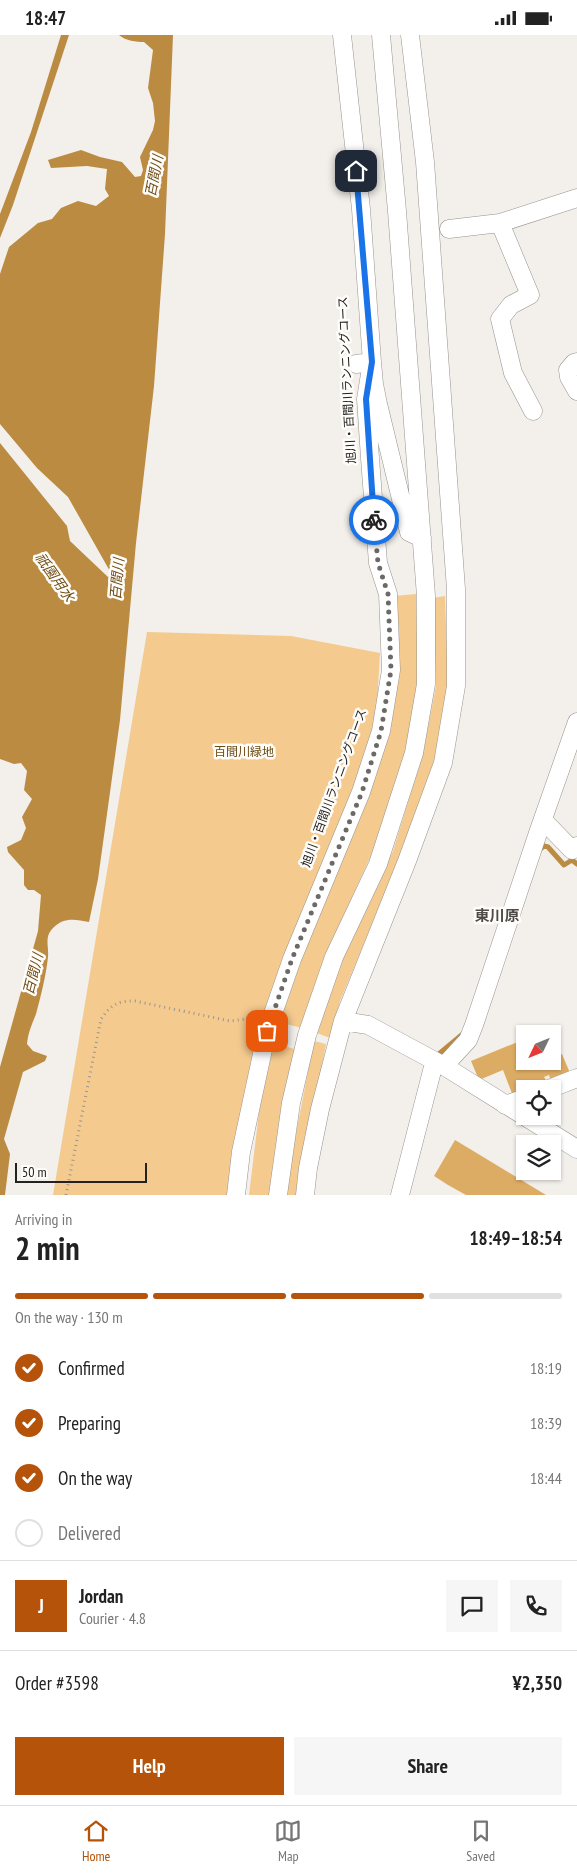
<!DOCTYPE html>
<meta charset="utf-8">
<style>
:root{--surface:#fff;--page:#f6f6f6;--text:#222;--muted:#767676;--line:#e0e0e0;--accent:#b45309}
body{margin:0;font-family:"PT Sans Narrow","Noto Sans JP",sans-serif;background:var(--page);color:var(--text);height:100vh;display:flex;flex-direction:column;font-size:19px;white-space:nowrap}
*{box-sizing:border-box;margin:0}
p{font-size:16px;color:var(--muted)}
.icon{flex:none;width:28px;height:28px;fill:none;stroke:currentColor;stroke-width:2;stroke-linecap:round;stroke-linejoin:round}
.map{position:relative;height:1160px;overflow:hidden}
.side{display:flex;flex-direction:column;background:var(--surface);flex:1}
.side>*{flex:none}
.needle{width:32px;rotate:227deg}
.controls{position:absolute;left:516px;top:990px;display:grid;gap:10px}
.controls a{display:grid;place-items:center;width:45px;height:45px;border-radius:0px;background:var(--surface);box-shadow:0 1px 4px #0004;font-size:25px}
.scale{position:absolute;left:15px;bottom:12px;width:132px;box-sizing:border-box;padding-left:5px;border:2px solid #242221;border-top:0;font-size:14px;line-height:18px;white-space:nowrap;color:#242221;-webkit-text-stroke:4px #fffdf9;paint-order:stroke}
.pin{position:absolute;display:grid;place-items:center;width:42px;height:42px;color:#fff;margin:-21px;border-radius:10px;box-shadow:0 2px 8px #0006}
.courier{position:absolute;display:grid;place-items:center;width:50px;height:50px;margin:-25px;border:4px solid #1a73e8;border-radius:50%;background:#fff;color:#222;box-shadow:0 1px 6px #0007}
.headline em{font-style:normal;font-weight:600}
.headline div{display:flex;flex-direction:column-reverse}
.headline{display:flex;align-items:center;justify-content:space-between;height:85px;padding:0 15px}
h1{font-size:32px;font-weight:600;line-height:38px}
.bar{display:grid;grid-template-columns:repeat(4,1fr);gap:8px 5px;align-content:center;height:60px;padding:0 15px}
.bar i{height:6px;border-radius:4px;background:var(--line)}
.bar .on{background:var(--accent)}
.bar p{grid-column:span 4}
.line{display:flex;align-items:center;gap:12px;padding:0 15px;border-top:1px solid var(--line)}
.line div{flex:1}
.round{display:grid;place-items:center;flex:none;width:52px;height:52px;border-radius:0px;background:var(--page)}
ol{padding:0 15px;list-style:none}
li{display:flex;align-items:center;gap:15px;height:55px}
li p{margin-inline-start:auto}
li .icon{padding:5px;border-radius:50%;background:var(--accent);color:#fff;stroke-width:4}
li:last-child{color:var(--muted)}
li i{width:28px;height:28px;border:2px solid var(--line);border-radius:50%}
.action{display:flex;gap:10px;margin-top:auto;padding:10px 15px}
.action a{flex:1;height:58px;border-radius:0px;background:var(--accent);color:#fff;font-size:20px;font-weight:600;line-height:58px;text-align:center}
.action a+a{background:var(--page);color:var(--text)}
.status{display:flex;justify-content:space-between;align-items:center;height:35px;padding:0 25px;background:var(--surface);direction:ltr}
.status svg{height:14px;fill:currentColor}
.tabs{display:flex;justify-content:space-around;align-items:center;height:70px;border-top:1px solid var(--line);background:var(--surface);font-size:14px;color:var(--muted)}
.tabs a{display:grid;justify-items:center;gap:2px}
.tabs .on{color:var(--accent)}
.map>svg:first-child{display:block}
</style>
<div class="status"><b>18:47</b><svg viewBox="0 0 49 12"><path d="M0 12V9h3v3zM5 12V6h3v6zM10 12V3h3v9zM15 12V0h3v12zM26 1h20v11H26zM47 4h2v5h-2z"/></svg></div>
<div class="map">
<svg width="577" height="1160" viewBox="0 0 577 1160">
<rect width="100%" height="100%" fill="#f3efea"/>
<path fill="#f4ca8f" d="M416,559L418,648L409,711L378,805L326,919L302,993L278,987L307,904L355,795L388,697L394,561Z
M445,561L448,652L436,723L401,819L340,966L330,1003L317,998L331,949L350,904L393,816L423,719L436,651L433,563Z
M147,597L291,601L380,618L376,688L342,792L275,956L229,1160H53Z
M314,1006L326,1009L297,1160H284Z
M274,1008L298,1015L273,1160H249L261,1061Z"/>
<path fill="#bb8b42" d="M61,0H69L13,170L0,203V179L31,97Z
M119,0H173L165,199L154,351L136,508L120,685L98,844L89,887C75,884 63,882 53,893C44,902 49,911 48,922C46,940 41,961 36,979C32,989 28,998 27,1009L33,1016L47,1021L45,1026L23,1037L4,1104L10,1119L5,1160H0V1032L38,896L41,860L34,855H28L24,850V835L8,817L7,812L21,805L26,793L22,782L32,764L24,755L27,736L21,728L14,729L0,724V408L67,491L70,506L108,542L111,538L68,462L37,433L0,389V239L9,212L38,188L52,184L61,173L78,166L96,171L109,161L105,154L107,134L87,131L51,133L48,125L81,115L100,122L122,127L135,142L141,141L143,135L140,122L153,95L155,86L153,68L148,53L153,15L144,7C136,7 126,6 119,0Z"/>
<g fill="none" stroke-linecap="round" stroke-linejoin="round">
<path stroke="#bb8b42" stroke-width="5" d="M539,815L544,811L548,812L564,830L572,825L577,829
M434,1023L464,998"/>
</g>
<path fill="#ddac64" d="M525,1004V1026H535L537,1029L545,1026H552V1023L562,1019L570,1038L551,1046L549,1040L544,1042L547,1047L531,1054H525V1056L513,1061L503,1035L479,1045L471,1026Z
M455,1105L470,1114L546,1160H466L448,1150L434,1141Z"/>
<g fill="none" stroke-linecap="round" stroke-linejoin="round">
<g stroke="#97938f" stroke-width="19">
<path id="street" d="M500,188L530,260L511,270L500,284L513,338L533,376
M449,194L500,188L577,163
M577,327L574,328L568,335L569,342L577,356
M356,329L372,327L374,349L378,369L409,497L422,503
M543,785L572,815L577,811
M343,986L368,990L444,1031L577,1114
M444,1031L468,1005L474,990L539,795L577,687
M549,1054L577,1043
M505,1070L525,1063
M236,1160L241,1117L267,996L292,924L361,757L381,696L391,635L388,559L378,528L370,423L366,364L372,327L361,174L342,0
M278,1160L291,1068L307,1000L334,922L378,829L414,718L426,649V561L397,176L381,0
M305,1160L308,1133L320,1074L343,986L407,826L443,728L456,651V554L425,127L410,0
M400,1160L433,1032L436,1028"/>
</g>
<path stroke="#999592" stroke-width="3" stroke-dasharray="1 4" stroke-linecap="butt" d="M66,1160L101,984C112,969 117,966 135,966L230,986L246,984L255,978"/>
<use href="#street" stroke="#fff" stroke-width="18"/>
</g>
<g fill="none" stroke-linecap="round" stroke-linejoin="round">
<path stroke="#6c6a67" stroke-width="5" stroke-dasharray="0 9" d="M267,996L292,924L362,757L381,696L391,635L388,559L378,528L374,485"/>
<path stroke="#1a73e8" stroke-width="6" d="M356,136L372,327L366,364L374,485"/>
</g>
<g text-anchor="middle" stroke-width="5" stroke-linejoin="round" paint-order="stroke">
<g font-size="12" fill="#242221" stroke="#fffdf9">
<text transform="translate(347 345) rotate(-93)" y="4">旭川・百間川ランニングコース</text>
<text transform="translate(334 753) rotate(-70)" y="4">旭川・百間川ランニングコース</text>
</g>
<g font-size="12" fill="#6b4a12" stroke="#fffdf9">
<text x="244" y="721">百間川緑地</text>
</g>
<g font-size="14" font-style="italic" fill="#704e18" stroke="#fffdf9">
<text transform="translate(154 141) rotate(-79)" y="5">百間川</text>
<text transform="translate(55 542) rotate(55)" y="5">祇園用水</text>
<text transform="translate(117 544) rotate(-85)" y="5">百間川</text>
<text transform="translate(33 939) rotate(-76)" y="5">百間川</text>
</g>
<g font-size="15" font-weight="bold" fill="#4e4b47" stroke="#fffdf9">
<text x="497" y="886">東川原</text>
</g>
</g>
</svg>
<div class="controls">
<a><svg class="needle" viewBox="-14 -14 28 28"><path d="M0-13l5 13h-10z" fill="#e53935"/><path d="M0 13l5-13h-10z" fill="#767676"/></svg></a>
<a><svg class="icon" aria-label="locate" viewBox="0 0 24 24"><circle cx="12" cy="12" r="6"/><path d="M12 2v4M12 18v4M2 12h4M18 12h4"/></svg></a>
<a><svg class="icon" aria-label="layers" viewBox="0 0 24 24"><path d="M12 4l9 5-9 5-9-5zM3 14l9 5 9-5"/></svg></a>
</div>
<div class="scale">50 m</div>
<div class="pin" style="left:267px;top:996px;background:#ea580c"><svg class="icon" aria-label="bag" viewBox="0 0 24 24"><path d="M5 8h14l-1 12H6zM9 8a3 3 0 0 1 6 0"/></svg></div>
<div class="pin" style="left:356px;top:136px;background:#1f2937"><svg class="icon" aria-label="home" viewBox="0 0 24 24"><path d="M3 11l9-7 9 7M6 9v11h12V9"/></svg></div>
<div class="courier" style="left:374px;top:485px"><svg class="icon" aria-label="bike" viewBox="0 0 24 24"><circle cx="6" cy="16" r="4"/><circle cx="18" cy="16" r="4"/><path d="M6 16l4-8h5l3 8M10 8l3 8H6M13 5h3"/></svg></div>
</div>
<section class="side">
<div class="headline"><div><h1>2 min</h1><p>Arriving in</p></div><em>18:49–18:54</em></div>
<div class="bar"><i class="on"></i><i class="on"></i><i class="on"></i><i></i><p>On the way · 130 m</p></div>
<ol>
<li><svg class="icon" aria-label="check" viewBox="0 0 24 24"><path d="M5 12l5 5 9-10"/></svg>Confirmed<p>18:19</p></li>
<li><svg class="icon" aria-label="check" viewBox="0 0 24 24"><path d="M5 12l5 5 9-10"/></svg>Preparing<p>18:39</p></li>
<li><svg class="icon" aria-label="check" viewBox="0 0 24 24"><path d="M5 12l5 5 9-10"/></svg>On the way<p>18:44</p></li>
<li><i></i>Delivered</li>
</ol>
<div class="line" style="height:90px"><b class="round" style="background:var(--accent);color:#fff">J</b><div><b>Jordan</b><p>Courier · 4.8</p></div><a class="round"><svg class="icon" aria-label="chat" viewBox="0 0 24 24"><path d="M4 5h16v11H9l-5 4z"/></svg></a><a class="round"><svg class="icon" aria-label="phone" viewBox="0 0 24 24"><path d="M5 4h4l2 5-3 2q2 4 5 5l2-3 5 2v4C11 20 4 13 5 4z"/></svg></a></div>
<div class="line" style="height:65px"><div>Order #3598</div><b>¥2,350</b></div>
<div class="action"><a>Help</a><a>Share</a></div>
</section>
<nav class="tabs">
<a class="on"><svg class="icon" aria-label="home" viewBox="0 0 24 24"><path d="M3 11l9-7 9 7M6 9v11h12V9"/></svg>Home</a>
<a><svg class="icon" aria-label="map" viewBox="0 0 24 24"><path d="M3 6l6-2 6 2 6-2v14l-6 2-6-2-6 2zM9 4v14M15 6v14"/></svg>Map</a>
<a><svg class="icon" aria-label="saved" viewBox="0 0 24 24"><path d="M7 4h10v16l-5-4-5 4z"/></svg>Saved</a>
</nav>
